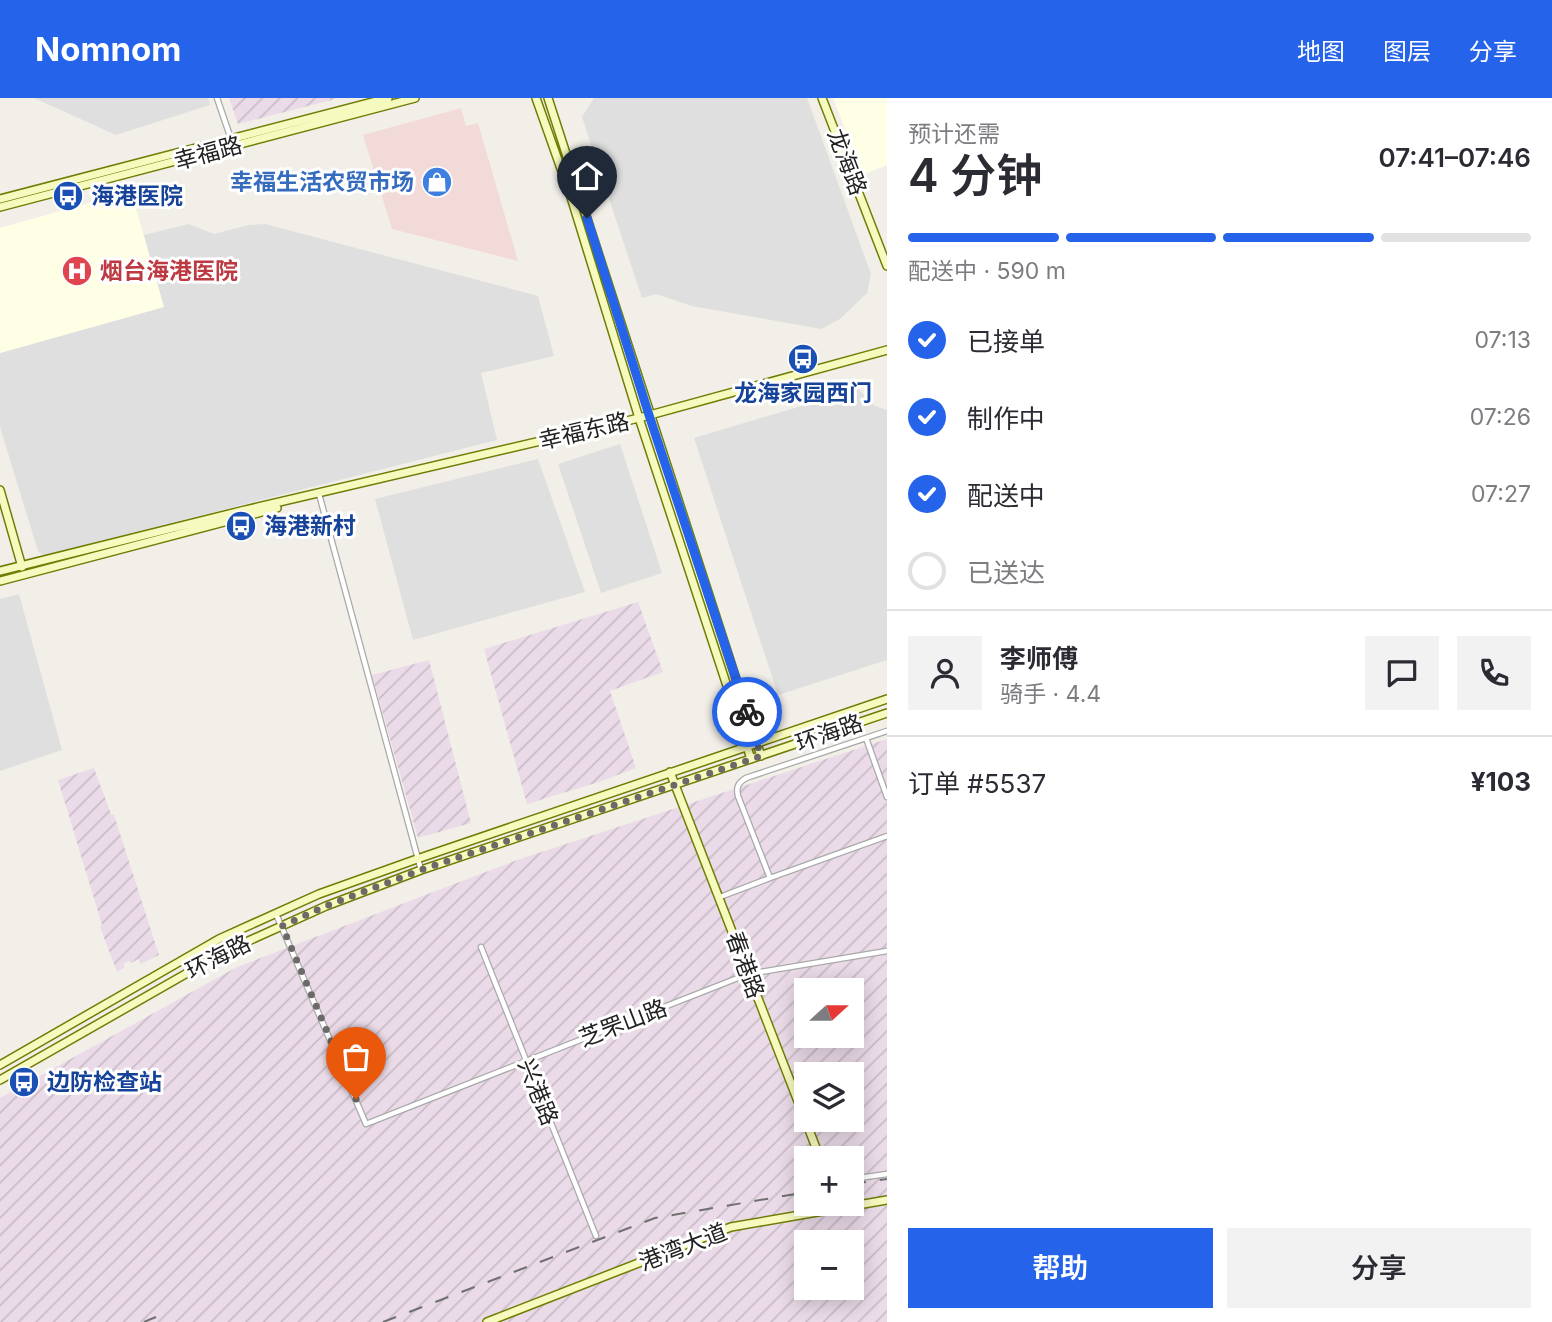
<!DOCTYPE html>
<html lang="zh">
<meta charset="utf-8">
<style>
:root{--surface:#fff;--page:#f2f2f3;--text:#2b2b33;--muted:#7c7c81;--line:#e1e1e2;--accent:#2563eb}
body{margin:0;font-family:Inter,"Noto Sans SC",sans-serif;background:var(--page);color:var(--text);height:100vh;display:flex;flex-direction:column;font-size:26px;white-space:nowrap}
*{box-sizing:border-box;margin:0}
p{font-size:23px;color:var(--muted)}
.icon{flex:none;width:38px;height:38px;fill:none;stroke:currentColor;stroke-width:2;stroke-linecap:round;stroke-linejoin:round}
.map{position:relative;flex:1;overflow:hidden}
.sheet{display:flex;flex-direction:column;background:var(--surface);width:665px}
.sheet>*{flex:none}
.needle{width:46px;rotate:69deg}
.tools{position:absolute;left:794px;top:880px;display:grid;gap:14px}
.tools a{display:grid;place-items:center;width:70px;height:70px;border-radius:0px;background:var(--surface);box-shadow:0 4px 18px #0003;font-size:35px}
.pin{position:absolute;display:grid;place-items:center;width:60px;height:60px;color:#fff;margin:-72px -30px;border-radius:50% 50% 50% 0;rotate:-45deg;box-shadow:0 0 7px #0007}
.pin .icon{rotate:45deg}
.courier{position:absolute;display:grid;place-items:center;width:70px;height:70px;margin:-35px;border:5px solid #2563eb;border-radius:50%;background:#fff;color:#222;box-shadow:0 2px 9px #0007}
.head em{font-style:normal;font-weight:600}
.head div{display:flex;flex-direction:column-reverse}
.head{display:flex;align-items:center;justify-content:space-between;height:119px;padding:0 21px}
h1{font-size:46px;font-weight:600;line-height:52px}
.bar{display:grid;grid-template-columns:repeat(4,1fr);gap:10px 7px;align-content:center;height:84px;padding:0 21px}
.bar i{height:9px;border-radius:5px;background:var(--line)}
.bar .on{background:var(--accent)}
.bar p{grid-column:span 4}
.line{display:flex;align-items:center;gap:18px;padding:0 21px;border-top:2px solid var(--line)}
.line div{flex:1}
.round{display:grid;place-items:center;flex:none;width:74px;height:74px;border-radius:0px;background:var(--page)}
ol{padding:0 21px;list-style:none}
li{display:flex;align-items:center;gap:21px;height:77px}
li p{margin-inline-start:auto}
li .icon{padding:7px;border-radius:50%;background:var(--accent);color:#fff;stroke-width:4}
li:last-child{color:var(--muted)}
li i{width:38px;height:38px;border:4px solid var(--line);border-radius:50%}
.cta{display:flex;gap:14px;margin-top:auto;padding:14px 21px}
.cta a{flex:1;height:80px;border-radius:0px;background:var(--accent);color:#fff;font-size:28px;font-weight:600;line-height:80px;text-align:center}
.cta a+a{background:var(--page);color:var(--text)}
header{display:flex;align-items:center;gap:42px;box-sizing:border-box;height:98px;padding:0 35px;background:var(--accent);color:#fff}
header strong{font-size:33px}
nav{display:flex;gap:38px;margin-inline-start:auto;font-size:24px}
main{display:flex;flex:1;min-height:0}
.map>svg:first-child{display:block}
</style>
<header>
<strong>Nomnom</strong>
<nav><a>地图</a><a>图层</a><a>分享</a></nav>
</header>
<main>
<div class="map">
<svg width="887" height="1224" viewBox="0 0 887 1224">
<defs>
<pattern id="industrial-furrows" width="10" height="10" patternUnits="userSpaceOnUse" patternTransform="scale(1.75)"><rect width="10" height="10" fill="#ebdbe8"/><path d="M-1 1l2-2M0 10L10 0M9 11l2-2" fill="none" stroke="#c9bcc7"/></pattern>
</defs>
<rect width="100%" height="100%" fill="#f2efe9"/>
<path fill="#e0dfdf" d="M34,0H208L210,7L116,37Z
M594,0H807L871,176L867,195L840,221L821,231L692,208L656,196L642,200L582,19Z
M189,126L214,136L249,127L265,126L538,198L554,258L481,275L497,342L45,457L41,456L38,453L0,329V255L163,209L144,137Z
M858,291L875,308L887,312V562L778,597L694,340Z
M620,346L662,475L601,495L558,366Z
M538,361L585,494L413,542L375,401Z
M19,496L62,652L0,673V501Z"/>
<path fill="#f2dad9" d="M461,10L466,28L478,25L518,163L392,131L363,37Z"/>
<path fill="url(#industrial-furrows)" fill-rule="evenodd" d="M229,0H339L238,26Z
M638,504L663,574L610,593L636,670L599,684L527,706L484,551Z
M429,562L471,725L418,740L372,577Z
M887,641V1224H0V1000L237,869L517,762ZM807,892H852V938H807ZM807,976H852V1022H807ZM807,1060H852V1106H807ZM807,1144H852V1190H807Z
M94,670L111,716L114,717L159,857L141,866L138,861L131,865L129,863L123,866L125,869L117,874L100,829L102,827L58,682Z"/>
<path fill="#ffffe5" d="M833,0H887V67L867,75L861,71Z
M131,93L164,209L0,255V130Z"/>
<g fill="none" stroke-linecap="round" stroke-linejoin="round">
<g stroke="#a9a9a9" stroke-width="7">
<path id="street" d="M217,0L231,41
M319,396L421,772
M866,640L887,699
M770,780L887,738
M720,799L770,780L738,698C736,689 738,685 746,680L887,633
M276,816L366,1026L748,876L887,853
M481,849L596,1138
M852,1081L887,1076"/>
</g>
<g stroke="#707d05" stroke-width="10">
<path id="secondary" d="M536,0L570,96L639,320L751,661
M548,0L761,658
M822,0L887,168
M0,101L388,0
M0,109L415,0
M0,392L22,469
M0,473L241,413L639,320L887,252
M0,483L277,410
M670,674L820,1060
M0,967L219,841L319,796L417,761L887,601
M0,982L224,854L326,808L421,772L887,615
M487,1224L731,1129L887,1102"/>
</g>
<use href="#street" stroke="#fff" stroke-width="4.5"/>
<use href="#secondary" stroke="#f7fabf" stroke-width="7"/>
<path stroke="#707070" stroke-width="2" stroke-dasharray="14 14" stroke-linecap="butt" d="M852,1086L887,1081
M144,1224L156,1219
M383,1224L655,1120L807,1094"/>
</g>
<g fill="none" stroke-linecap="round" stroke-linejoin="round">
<path stroke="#6b6a68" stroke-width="7" stroke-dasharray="0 12.6" d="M356,1001L282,828L326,808L421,772L761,658L747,614"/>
<path stroke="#2563eb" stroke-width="9" d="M587,120L649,317L747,614"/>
</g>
<defs>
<g id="shop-disc" transform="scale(1.575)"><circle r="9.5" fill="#3f7fe0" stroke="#fff"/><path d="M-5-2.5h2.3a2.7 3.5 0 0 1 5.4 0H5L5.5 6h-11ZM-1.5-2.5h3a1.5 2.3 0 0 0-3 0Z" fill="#fff"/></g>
<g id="bus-disc" transform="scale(1.575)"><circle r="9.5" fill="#1a4fb4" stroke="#fff"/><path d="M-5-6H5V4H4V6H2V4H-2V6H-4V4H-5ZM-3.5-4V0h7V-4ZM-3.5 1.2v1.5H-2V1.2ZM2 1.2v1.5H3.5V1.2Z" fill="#fff"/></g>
<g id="hospital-disc" transform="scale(1.575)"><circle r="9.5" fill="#e0444e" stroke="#fff"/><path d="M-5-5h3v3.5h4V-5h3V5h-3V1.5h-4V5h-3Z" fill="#fff"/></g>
</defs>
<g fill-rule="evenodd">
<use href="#shop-disc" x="437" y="84"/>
<use href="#bus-disc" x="68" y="98"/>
<use href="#hospital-disc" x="77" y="173"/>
<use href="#bus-disc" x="803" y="261"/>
<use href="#bus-disc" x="241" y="428"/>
<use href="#bus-disc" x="24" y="984"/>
</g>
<g text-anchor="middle" stroke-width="6" stroke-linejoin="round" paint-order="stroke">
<g font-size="23" fill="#222" stroke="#fff">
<text transform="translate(208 55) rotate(-15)" y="8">幸福路</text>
<text transform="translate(847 64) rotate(69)" y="8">龙海路</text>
<text transform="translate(584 333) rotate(-13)" y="8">幸福东路</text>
<text transform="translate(829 635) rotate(-19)" y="8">环海路</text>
<text transform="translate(218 859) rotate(-27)" y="8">环海路</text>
<text transform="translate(745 867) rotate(70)" y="8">春港路</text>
<text transform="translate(623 925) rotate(-21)" y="8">芝罘山路</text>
<text transform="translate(538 994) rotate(68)" y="8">兴港路</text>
<text transform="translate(683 1149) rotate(-21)" y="8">港湾大道</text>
</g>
<g font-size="23" font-weight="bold" fill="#366cbe" stroke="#fff" text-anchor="end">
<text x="414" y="92">幸福生活农贸市场</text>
</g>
<g font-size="23" font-weight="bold" fill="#164399" stroke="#fff" text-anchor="start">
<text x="91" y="106">海港医院</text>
<text x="803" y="303" text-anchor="middle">龙海家园西门</text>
<text x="264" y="436">海港新村</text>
<text x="47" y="992">边防检查站</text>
</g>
<g font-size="23" font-weight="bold" fill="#be3a42" stroke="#fff" text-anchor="start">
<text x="100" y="181">烟台海港医院</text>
</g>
</g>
</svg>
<div class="tools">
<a><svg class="needle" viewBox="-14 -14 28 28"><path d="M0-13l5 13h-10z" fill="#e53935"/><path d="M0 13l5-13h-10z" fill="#7c7c81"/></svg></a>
<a><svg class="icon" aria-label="layers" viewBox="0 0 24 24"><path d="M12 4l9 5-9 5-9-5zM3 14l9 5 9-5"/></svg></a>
<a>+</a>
<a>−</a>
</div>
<div class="pin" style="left:356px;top:1001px;background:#ea580c"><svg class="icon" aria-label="bag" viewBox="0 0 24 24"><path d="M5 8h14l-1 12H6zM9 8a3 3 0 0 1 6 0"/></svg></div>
<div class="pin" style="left:587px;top:120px;background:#1f2937"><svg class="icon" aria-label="home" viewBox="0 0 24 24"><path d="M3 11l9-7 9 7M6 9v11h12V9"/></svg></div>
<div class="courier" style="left:747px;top:614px"><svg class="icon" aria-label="bike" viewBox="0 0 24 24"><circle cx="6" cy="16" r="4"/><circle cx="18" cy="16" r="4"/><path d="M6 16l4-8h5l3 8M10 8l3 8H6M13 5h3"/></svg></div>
</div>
<section class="sheet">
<div class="head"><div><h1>4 分钟</h1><p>预计还需</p></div><em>07:41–07:46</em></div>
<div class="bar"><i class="on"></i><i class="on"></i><i class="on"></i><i></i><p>配送中 · 590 m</p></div>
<ol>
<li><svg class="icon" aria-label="check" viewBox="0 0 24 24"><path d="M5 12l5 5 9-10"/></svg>已接单<p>07:13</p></li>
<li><svg class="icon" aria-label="check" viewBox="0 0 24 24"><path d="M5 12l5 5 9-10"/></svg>制作中<p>07:26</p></li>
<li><svg class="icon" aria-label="check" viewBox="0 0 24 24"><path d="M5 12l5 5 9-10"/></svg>配送中<p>07:27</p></li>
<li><i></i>已送达</li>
</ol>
<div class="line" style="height:126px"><a class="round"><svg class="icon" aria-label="person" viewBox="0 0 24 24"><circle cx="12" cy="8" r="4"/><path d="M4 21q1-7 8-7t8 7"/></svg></a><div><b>李师傅</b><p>骑手 · 4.4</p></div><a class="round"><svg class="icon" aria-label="chat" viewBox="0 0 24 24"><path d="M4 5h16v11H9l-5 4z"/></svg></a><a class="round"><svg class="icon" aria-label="phone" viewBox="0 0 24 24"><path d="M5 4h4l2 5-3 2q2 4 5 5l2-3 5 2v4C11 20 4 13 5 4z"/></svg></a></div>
<div class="line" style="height:91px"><div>订单 #5537</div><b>¥103</b></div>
<div class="cta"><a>帮助</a><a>分享</a></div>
</section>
</main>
